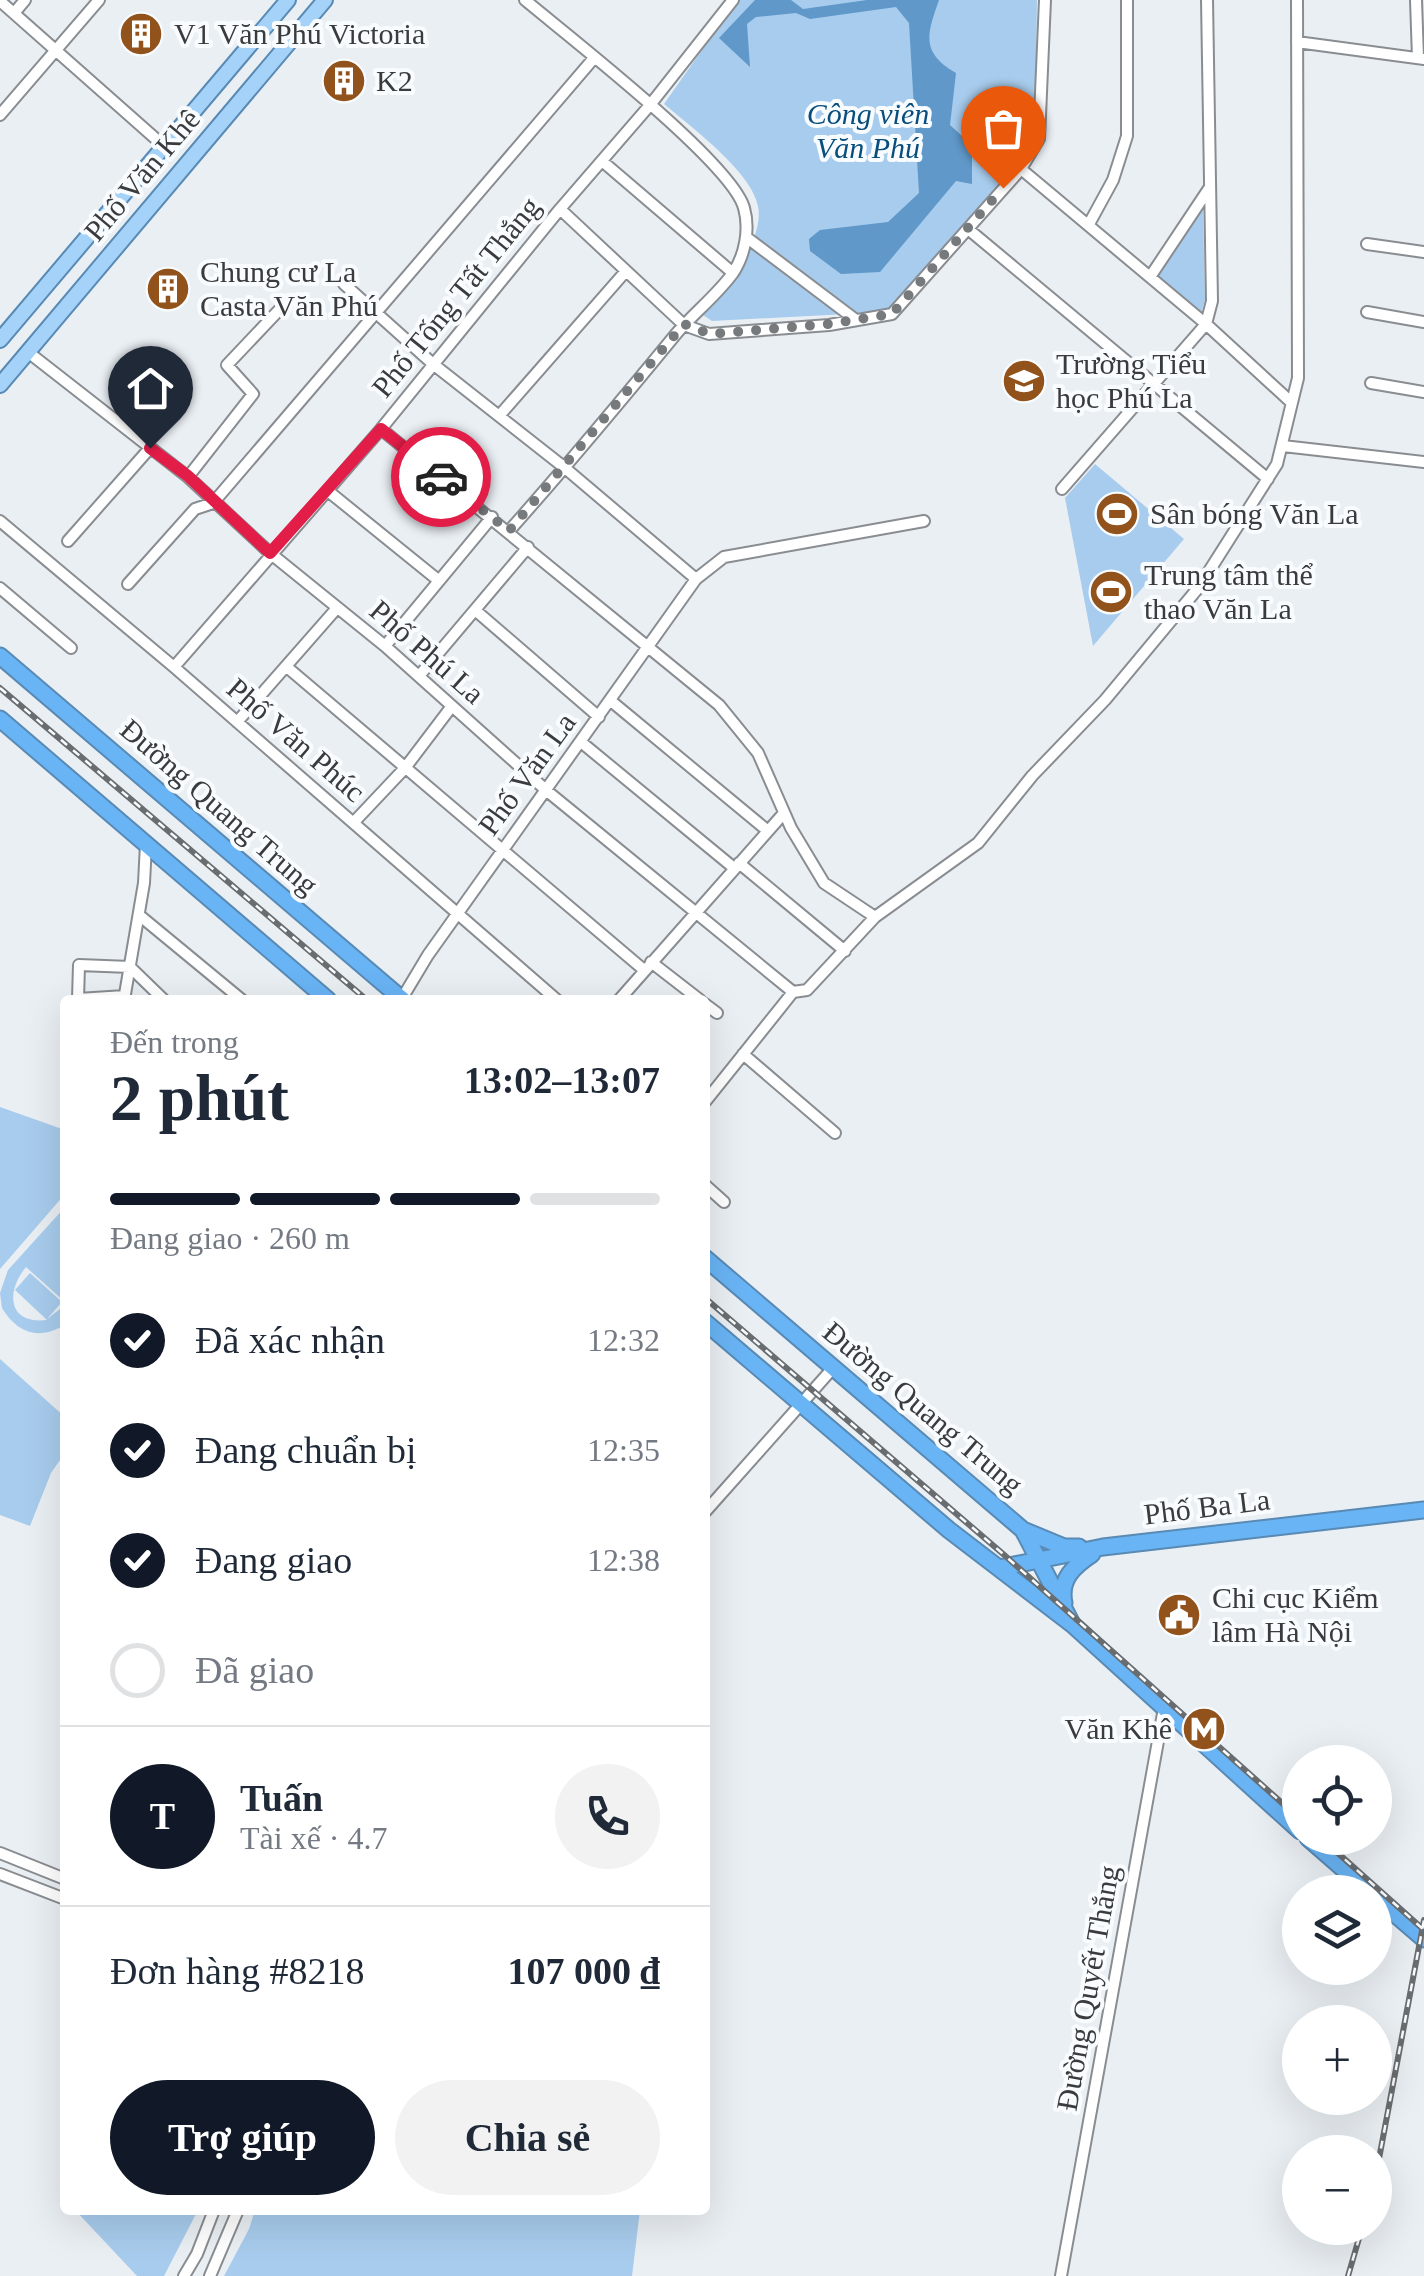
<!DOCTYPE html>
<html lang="vi">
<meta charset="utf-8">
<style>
:root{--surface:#fff;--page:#f2f2f3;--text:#1f2937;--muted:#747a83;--line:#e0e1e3;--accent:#111827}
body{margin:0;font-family:"Times New Roman",serif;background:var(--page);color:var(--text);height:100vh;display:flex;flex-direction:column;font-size:38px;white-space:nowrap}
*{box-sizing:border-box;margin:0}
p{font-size:32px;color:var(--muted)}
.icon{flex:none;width:55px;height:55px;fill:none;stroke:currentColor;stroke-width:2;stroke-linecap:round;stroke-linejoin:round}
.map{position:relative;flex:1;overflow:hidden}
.side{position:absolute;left:60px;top:995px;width:650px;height:1220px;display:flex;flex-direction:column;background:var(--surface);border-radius:10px;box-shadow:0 10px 40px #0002}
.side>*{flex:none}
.fabs{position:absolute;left:1282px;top:1745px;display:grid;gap:20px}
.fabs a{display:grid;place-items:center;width:110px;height:110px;border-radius:50%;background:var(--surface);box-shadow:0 10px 40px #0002;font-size:50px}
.pin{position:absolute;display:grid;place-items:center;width:85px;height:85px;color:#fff;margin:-102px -42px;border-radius:50% 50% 50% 0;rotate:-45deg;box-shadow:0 0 10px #0007}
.pin .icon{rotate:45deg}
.courier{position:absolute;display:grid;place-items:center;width:100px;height:100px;margin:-50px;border:8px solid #e11d48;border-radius:50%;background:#fff;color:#222;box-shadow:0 2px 12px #0007}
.head em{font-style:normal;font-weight:800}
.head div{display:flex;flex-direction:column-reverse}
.head{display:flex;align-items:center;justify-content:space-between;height:170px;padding:0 50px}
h1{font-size:65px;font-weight:800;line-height:75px}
.bar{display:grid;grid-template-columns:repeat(4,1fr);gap:15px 10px;align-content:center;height:120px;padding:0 50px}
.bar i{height:12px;border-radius:8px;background:var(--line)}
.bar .on{background:var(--accent)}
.bar p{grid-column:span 4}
.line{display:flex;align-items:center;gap:25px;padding:0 50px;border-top:2px solid var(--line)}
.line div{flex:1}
.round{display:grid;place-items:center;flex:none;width:105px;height:105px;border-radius:52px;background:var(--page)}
ol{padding:0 50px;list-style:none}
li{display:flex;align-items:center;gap:30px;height:110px}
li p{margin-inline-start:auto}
li .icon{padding:10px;border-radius:50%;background:var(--accent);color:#fff;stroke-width:4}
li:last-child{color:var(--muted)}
li i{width:55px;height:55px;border:5px solid var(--line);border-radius:50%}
.cta{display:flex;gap:20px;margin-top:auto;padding:20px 50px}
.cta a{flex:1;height:115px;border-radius:60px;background:var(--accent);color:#fff;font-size:40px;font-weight:800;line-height:115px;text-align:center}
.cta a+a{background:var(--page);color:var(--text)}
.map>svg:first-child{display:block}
</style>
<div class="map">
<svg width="1424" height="2276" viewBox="0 0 1424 2276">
<rect width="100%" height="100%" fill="#eaeff4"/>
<path fill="#a8cced" d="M737,0H1037L1035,134L1017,163L889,309L866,313L712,321L703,315C723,289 765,242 758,206C751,171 691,127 664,104Z
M1203,205L1205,300L1201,313L1157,277Z
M1095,464L1184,539L1093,646L1065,498Z
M0,1107L65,1130V1194L0,1269Z
M65,1207V1302L26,1267C6,1291 7,1325 47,1320L15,1290L30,1273L62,1302L47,1319L65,1305V1331L59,1328C35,1340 15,1330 2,1308L0,1293L8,1270Z
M0,1359L65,1417V1453L51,1473L30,1526L0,1515Z
M75,2210H198L164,2276H137Z
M255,2210H640L632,2276H224L249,2229Z"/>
<path fill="#5f98c9" d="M755,0H791L803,9L867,0H939C928,32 919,52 956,73L950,125L972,145V184L956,181L880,272L841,274L810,251L809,239L820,230L888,222L919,193L909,23L896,7L810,19L796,13L756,17L747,24L750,67L719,38Z"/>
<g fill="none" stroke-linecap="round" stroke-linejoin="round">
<g stroke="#898d91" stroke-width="14">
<path id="minor" d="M1416,0L1418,58
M0,1L165,147
M15,12L25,0
M1297,42L1424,59
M0,115L99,0
M602,161L733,273
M1021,169L1206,324L1292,403
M560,209L684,325L709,334L829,325L892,314L1021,169L1039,139L1045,0
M1089,224L1113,180L1127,136V0
M968,229L1268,479
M746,237L856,320
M1367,244L1424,252
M1150,277L1210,187
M344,284L433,364L565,468L696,579
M1367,312L1424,322
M28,352L188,477L270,553L385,646L547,791L793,992
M1371,383L1424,392
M499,416L626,271
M381,429L719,705L758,753L791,828L824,883L875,917
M1283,446L1424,462
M188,477L253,394L227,365L281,308
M1062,489L1206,324L1212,301L1207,0
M328,491L438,580
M0,521L174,667L557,1000
M509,531C566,467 621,401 676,334C694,313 717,295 733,273C745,255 750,229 744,208C732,163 568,36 525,0
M68,541L150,448
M128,584L195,509L213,503L594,58
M0,588L71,648
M475,610L599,717
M385,646L492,517
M174,667L381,429L560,209L650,105L733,0
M288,668L644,970
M419,676L528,547
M611,701L768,831
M237,722L337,608
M581,742L734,868
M354,822L405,768L452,706
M739,863L845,951
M139,915L242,1000
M651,962L700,1000
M130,967L164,1000
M793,992L807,990L875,917L978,843L1032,776L1105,700L1199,587L1277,464L1298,378L1297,0
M125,996L78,999L79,965L130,967
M124,1000L144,883L146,844
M401,1000L428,955L696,579L724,557L924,521
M619,1000L784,813
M705,1004L717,1013
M743,1054L835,1133
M705,1102L793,992
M705,1185L724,1202
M705,1512L833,1368
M0,1853L65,1879
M0,1874L65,1899
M184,2276L197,2254L214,2210
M210,2276L238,2210
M1061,2276L1164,1708"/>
</g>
<g stroke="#588ab4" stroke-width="18">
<path id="major" d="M0,340L288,0
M0,385L325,0"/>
</g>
<g stroke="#588ab4" stroke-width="19">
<path id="highway" d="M0,656L403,1000
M0,719L328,1000
M705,1258L1023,1530L1071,1622
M705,1322L949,1530L1073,1625L1300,1831
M1023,1530L1064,1547H1079
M999,1568L1103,1547L1424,1510
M1064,1603C1059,1579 1074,1566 1092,1554
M1308,1838L1370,1892
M1375,1897L1424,1939"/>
</g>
<use href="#minor" stroke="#fff" stroke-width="10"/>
<use href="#major" stroke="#a5d2f9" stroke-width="14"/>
<use href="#highway" stroke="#69b4f5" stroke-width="15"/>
<g stroke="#6a6d6f" stroke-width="6">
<path id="rail" d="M0,688L367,1000
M705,1298L1002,1553L1300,1819
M1321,1838L1424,1930
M1375,2180L1424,1920
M1348,2276L1362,2228"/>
</g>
<use href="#rail" stroke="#f9fcff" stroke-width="2.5" stroke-dasharray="8" stroke-linecap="butt"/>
</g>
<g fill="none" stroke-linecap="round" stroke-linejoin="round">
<path stroke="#777a7c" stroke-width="10" stroke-dasharray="0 18" d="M441,477L509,531L684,324L710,334L829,324L892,314L1003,188"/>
<path stroke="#e11d48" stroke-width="12" d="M150,448L188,476L270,553L381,429L441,477"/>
</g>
<defs>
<g id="building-disc" transform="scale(2.25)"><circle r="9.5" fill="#92521c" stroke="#f9fcff"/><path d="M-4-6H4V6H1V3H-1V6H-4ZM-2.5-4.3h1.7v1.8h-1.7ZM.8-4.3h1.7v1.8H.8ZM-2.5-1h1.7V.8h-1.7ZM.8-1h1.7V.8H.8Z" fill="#fff"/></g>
<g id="school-disc" transform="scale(2.25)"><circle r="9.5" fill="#92521c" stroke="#f9fcff"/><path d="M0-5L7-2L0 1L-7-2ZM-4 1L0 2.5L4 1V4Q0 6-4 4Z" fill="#fff"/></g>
<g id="stadium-disc" transform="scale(2.25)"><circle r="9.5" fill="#92521c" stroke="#f9fcff"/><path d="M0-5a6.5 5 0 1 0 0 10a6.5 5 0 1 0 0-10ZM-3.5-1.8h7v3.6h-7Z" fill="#fff"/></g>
<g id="civic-disc" transform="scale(2.25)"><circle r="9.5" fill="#92521c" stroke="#f9fcff"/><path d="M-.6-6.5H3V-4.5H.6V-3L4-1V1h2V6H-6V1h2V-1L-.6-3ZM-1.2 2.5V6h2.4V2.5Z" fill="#fff"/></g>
<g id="metro-disc" transform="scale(2.25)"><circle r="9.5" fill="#92521c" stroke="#f9fcff"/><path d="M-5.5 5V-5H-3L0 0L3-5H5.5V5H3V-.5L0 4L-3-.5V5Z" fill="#fff"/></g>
</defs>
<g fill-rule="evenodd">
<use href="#building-disc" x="141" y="34"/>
<use href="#building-disc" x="344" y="81"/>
<use href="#building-disc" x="168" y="289"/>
<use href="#school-disc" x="1024" y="381"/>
<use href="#stadium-disc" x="1117" y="514"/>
<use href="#stadium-disc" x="1111" y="592"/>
<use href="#civic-disc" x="1179" y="1615"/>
<use href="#metro-disc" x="1204" y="1729"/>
</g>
<g text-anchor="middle" stroke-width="8" stroke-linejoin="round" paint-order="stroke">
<g font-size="30" fill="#393b3c" stroke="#f9fcff" text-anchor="start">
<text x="174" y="44">V1 Văn Phú Victoria</text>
<text x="376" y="91">K2</text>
<text x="200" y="282">Chung cư La<tspan x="200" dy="34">Casta Văn Phú</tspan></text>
<text x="1056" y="374">Trường Tiểu<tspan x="1056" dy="34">học Phú La</tspan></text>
<text x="1150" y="524">Sân bóng Văn La</text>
<text x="1144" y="585">Trung tâm thể<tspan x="1144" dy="34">thao Văn La</tspan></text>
<text x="1212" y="1608">Chi cục Kiểm<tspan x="1212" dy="34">lâm Hà Nội</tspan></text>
<text x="1172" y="1739" text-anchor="end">Văn Khê</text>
</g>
<g font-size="30" font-style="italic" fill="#084d7c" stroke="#f9fcff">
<text x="868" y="124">Công viên<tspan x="868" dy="34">Văn Phú</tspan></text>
</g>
<g font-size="30" fill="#393b3c" stroke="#f9fcff">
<text transform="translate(142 175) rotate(-50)" y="10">Phố Văn Khê</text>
<text transform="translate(456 297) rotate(-51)" y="10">Phố Tống Tất Thắng</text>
<text transform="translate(427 652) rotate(41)" y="10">Phố Phú La</text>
<text transform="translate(296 740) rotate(41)" y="10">Phố Văn Phúc</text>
<text transform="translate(527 774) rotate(-54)" y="10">Phố Văn La</text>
<text transform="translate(219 807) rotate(41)" y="10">Đường Quang Trung</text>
<text transform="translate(923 1408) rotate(40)" y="10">Đường Quang Trung</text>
<text transform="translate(1207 1507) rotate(-7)" y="10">Phố Ba La</text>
<text transform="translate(1088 1988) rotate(-80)" y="10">Đường Quyết Thắng</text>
</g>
</g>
</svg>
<div class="fabs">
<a><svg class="icon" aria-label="locate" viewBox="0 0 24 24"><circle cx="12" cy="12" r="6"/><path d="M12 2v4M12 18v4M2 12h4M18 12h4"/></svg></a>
<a><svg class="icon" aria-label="layers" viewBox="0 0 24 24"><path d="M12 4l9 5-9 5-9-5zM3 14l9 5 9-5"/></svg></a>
<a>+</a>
<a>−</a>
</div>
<div class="pin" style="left:1003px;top:188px;background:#ea580c"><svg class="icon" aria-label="bag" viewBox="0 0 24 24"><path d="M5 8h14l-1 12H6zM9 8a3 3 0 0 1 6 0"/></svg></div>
<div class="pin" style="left:150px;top:448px;background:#1f2937"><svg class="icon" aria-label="home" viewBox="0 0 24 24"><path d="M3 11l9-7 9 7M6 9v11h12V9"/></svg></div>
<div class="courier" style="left:441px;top:477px"><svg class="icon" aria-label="car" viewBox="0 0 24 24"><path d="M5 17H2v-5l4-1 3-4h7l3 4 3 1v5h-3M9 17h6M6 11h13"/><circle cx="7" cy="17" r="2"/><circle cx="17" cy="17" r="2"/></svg></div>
<section class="side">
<div class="head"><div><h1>2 phút</h1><p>Đến trong</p></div><em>13:02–13:07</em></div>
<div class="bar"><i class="on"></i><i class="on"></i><i class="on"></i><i></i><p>Đang giao · 260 m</p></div>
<ol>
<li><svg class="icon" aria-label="check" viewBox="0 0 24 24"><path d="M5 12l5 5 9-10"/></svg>Đã xác nhận<p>12:32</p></li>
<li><svg class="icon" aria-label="check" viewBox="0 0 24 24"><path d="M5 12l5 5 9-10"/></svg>Đang chuẩn bị<p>12:35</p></li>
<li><svg class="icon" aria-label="check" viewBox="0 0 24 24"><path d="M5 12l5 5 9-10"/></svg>Đang giao<p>12:38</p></li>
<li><i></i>Đã giao</li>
</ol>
<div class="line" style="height:180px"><b class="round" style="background:var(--accent);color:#fff">T</b><div><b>Tuấn</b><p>Tài xế · 4.7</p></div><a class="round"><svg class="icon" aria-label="phone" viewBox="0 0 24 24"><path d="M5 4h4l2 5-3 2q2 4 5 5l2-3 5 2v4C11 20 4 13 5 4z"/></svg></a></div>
<div class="line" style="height:130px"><div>Đơn hàng #8218</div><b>107 000 ₫</b></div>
<div class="cta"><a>Trợ giúp</a><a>Chia sẻ</a></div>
</section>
</div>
